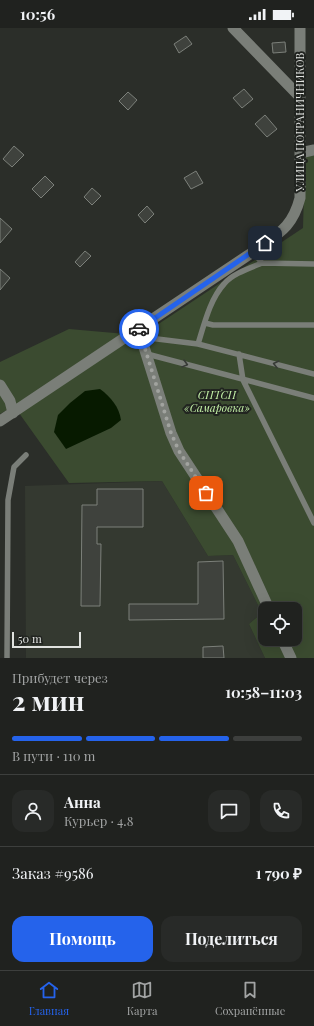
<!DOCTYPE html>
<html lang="ru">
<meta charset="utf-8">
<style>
:root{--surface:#20221f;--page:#282a28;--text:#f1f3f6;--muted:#a2a4a4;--line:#3d3f3d;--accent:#2563eb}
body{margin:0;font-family:"Playfair Display",serif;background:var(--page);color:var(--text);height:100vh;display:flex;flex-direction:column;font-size:15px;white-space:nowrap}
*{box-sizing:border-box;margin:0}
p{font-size:13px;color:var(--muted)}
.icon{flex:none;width:22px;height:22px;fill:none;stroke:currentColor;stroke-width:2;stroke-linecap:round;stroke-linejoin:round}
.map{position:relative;height:630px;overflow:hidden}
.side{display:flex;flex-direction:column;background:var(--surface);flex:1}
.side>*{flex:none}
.controls{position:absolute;left:258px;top:574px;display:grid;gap:8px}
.controls a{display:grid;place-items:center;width:44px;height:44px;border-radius:8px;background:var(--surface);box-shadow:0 4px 16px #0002,0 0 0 1px var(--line);font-size:20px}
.scale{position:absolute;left:12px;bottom:10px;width:69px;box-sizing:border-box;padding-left:4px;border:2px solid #e0e2df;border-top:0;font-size:11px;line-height:14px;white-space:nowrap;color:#e0e2df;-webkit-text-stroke:3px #212420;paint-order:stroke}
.pin{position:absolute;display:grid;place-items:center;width:34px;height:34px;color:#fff;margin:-17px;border-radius:8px;box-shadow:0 2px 6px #0006}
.courier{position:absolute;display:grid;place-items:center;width:40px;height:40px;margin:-20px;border:3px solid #2563eb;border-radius:50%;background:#fff;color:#222;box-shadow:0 1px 5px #0007}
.headline em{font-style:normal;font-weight:700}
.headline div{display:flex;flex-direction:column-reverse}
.headline{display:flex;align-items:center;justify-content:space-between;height:68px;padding:0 12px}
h1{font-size:26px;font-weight:700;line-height:30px}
.bar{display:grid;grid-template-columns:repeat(4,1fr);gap:6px 4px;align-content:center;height:48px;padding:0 12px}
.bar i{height:5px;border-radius:3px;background:var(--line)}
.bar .active{background:var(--accent)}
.bar p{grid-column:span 4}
.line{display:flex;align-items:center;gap:10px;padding:0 12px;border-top:1px solid var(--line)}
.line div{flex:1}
.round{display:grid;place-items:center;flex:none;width:42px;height:42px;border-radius:12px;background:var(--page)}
.cta{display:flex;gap:8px;margin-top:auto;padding:8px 12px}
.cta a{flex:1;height:46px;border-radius:12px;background:var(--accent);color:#fff;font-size:16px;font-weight:700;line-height:46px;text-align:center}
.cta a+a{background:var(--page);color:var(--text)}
.status{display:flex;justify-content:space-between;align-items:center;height:28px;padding:0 20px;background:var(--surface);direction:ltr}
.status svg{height:11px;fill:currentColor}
.dock{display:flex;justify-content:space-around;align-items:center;height:56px;border-top:1px solid var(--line);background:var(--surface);font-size:11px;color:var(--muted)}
.dock a{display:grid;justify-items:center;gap:2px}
.dock .active{color:var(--accent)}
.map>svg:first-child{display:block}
</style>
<div class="status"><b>10:56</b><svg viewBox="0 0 49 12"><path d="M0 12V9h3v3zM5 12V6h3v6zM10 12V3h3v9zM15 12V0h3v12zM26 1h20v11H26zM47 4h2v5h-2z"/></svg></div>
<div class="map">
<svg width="314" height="630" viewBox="0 0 314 630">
<rect width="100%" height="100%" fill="#2b2e29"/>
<path fill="#343930" d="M162,453L208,528L233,527L262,585L249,596L265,630H26L25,458Z"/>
<path fill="#3b4b30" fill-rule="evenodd" d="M314,127V630H265L249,596L262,585L233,527L208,528L162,453L69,455L14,378L0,386V334L69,301L137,307L148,303L303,200L305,129ZM265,581H295V611H265Z"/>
<path fill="#071a00" d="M100,361C111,369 119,379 121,392L111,400L66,421L54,404L58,387L70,375L85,363Z"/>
<path fill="#3f423d" stroke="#7c807a" d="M186,8L192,16L179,25L174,16Z
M285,14L286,24L273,25L272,15Z
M244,61L253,71L242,80L233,70Z
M128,64L137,72L128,82L119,73Z
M265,87L277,101L267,109L255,96Z
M14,118L24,127L12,139L3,131Z
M196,143L203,155L191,161L184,150Z
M45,148L54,157L41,170L32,161Z
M92,160L101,168L92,177L84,169Z
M147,178L154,186L145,195L138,187Z
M0,190L12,201L0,215Z
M85,223L91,228L80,239L75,234Z
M0,241L10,250L0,262Z
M97,461H143V499H97V516H101L100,578H81L82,477H97Z
M223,533L224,591L129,592V576H198V534Z
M223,618L224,630H203V619Z"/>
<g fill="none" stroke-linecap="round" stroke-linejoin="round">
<path stroke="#7a7e78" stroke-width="5.5" d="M253,224L262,235L314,236
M205,295L213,297H314
M141,309L198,316L314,346
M198,316C204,297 210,271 224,256C232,246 250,240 262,235
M147,326L314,370
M239,326L243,352L314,495
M7,630L8,472L14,439L26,427"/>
<path stroke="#7a7e78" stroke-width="11" d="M233,0L300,69
M300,125L314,122
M138,300L171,405L179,423L238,513L269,581
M0,357L10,373L13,385
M0,393L253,224C277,206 292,201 300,170V0
M282,611L291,630"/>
</g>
<defs><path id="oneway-chevron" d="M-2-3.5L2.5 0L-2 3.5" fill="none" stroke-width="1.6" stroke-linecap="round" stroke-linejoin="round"/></defs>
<g stroke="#373a36">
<use href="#oneway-chevron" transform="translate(185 336) rotate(15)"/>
<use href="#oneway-chevron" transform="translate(276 336) rotate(-166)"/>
</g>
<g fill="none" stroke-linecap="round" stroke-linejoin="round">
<path stroke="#a1a39f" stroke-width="4" stroke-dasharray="0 7.2" d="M139,301L171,405L179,423L206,465"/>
<path stroke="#2563eb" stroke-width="5" d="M139,301L265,215"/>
</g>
<g text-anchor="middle" stroke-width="4" stroke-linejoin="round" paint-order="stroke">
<g font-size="11" fill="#e0e2df" stroke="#212420">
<text transform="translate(300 94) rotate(-90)" y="4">УЛИЦА ПОГРАНИЧНИКОВ</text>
</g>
<g font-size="11" font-style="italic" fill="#c5f3a8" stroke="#212420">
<text x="217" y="371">СНТСН<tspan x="217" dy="13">«Самаровка»</tspan></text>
</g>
</g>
</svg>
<div class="controls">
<a><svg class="icon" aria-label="locate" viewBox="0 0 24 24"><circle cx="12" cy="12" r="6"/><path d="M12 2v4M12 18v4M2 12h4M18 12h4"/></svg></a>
</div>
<div class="scale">50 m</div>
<div class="pin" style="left:206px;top:465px;background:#ea580c"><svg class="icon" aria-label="bag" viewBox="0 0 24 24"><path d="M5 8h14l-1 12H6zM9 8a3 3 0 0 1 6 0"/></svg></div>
<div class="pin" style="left:265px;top:215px;background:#1f2937"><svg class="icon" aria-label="home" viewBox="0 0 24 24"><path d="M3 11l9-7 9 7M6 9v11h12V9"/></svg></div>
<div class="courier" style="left:139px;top:301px"><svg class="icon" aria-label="car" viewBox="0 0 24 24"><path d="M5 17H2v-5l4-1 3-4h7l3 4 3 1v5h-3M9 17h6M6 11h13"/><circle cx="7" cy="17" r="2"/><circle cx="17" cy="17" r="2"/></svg></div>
</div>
<section class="side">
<div class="headline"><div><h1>2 мин</h1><p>Прибудет через</p></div><em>10:58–11:03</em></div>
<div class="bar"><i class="active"></i><i class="active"></i><i class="active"></i><i></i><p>В пути · 110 m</p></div>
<div class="line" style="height:72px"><a class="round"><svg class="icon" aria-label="person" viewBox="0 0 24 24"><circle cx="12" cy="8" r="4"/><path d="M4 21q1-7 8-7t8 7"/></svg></a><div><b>Анна</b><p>Курьер · 4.8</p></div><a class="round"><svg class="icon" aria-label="chat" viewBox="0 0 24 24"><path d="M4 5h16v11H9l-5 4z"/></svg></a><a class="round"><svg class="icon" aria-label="phone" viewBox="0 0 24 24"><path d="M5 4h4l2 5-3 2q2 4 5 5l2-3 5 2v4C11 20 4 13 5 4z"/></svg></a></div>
<div class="line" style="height:52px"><div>Заказ #9586</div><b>1 790 ₽</b></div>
<div class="cta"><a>Помощь</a><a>Поделиться</a></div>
</section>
<nav class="dock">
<a class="active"><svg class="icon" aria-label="home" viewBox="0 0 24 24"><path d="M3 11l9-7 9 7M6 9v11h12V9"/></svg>Главная</a>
<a><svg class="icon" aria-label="map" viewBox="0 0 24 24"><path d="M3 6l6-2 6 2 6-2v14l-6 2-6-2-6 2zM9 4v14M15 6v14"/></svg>Карта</a>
<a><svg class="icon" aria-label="saved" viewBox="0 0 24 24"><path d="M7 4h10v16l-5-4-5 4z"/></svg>Сохранённые</a>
</nav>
